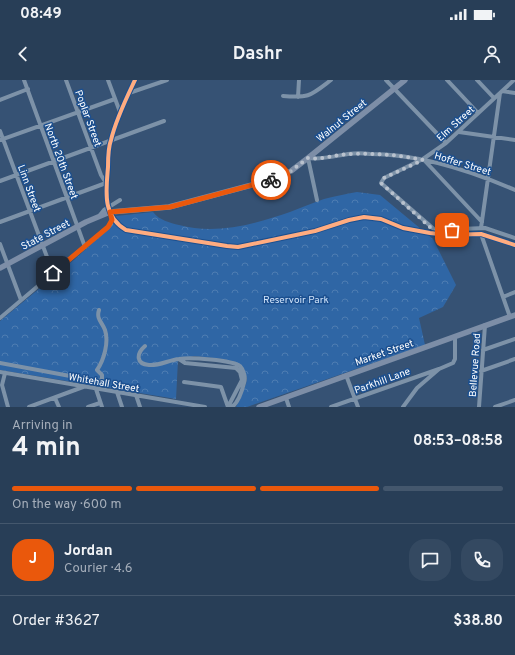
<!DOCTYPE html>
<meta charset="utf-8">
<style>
:root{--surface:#283e57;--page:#344961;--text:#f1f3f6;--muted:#a5aeba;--line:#44576d;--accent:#ea580c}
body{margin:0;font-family:Overpass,sans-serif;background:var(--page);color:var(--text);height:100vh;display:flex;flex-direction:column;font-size:15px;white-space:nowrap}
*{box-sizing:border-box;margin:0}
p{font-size:13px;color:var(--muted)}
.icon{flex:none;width:22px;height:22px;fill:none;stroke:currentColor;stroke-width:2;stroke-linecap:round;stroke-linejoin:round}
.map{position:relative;height:327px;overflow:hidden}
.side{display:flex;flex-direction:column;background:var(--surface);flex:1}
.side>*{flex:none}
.pin{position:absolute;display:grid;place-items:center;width:34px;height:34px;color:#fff;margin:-17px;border-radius:8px;box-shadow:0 2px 6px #0006}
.courier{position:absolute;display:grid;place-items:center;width:40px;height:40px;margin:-20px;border:3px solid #ea580c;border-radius:50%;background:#fff;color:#222;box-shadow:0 1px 5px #0007}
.overview em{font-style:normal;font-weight:700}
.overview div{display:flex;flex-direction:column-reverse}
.overview{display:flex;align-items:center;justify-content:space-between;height:68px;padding:0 12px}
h1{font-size:26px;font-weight:700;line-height:30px}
.bar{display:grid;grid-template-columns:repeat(4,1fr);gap:6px 4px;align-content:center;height:48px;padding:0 12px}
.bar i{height:5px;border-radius:3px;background:var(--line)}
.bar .on{background:var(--accent)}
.bar p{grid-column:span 4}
.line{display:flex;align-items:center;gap:10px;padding:0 12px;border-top:1px solid var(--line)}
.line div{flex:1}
.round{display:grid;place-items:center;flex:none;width:42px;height:42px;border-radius:16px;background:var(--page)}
.status{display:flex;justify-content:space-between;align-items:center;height:28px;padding:0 20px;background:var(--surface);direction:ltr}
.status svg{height:11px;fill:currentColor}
header{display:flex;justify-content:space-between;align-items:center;height:52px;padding:0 12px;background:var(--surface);font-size:18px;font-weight:700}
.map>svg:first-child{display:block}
</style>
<div class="status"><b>08:49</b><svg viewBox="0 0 49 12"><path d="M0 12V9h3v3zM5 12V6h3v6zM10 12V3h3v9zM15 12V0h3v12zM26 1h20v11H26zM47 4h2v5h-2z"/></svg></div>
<header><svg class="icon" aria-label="back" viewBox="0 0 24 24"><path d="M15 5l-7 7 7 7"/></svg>Dashr<svg class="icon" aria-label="person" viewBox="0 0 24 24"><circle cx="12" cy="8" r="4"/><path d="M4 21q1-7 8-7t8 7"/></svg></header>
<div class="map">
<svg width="515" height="327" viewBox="0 0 515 327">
<defs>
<pattern id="park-crowns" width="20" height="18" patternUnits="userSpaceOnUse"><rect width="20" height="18" fill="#2f66a5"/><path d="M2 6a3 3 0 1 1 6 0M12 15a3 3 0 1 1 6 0" fill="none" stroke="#4e7db2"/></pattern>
</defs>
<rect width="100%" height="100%" fill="#365274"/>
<path fill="url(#park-crowns)" d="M357,112L380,115L433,159L456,205L443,227L419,238L425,265L247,327H236L246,304L247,298L236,282L222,279L194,276L178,280L176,319L0,290V241L74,180L112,145L116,136L153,132C159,140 170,143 179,145C216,155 255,144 290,132C301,128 312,123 324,119C335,116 346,114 357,112Z"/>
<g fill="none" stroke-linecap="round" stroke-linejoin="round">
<path stroke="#7d92a8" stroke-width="4" d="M24,0L85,167
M66,0L101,95L106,103
M108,0L120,32
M386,0L446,63
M447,0L478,33
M477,0L494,18
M514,0L446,63L423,79L384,98L381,103L435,150L485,148L515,158
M502,11L515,13
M129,13L167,0
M283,16C310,18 310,16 331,0
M298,17L299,0
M0,20L28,9
M0,51L53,193
M459,52L515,60
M0,60L115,19
M424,80L482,142
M0,101L164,41
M317,120L308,78C321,80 335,76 348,74C355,73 363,73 370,74C420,74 469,90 515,110
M100,135L104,130L120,120
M0,142L106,103
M481,148L500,13
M126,150C102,136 106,111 108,87C108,78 108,68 111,60C116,39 126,19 135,0
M481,154L510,237
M448,155L481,154L515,165
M0,164L21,220
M503,217L515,212
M0,238L108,147L111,144L112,137
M145,266C136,274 136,284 149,285C159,286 169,280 179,279C190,277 232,280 240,286C244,290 246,298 244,303C242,311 239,322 232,327
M483,270L515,259
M179,279L185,283L236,288L240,292L242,300L230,323L229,327
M0,283L97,301L102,300V295L97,290C104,280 109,262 105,250C102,242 96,239 99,230
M481,291L515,279
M0,292L205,327
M5,293L2,305L8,327
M346,295L358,327
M184,302L221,307L228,327
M96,309L102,327
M117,312L122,327
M136,315L140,327
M55,318L59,327
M286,318L289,327
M29,327L83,307
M88,327L100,323
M331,327L439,289
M403,327L417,308L439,289L453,283L455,279V257
M479,327L485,245
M495,327L515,320"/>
<path stroke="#7d8ea7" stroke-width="5.5" d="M0,188L86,142L110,132L169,127L267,101L291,91L308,78L405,0
M259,327L515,235"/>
<g stroke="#1b4f8f" stroke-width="6">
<path id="cycleway" d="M135,0C126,19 116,39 111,60C108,68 108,78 108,87C106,111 102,136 126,150L227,166L238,167L315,151L349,140L364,137L381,139L403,148L430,153L448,155L481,154L515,165"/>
</g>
<use href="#cycleway" stroke="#ffac80" stroke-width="4"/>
</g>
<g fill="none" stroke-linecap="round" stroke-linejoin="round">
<path stroke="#b9c2ce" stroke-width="4" stroke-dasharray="0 7.2" d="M271,100L291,91L308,78C323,80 337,74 352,74C376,73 399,75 423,80L384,98L381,103L431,148L438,150H452"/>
<path stroke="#ea580c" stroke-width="5" d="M53,193L108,147L112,140L110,132L170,127L271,100"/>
</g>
<g text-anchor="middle" stroke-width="3" stroke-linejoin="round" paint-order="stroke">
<g font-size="10" fill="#fff" stroke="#1b4f8f">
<text transform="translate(89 38) rotate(70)" y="4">Poplar Street</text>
<text transform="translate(341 40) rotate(-39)" y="4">Walnut Street</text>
<text transform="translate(455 43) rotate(-42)" y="4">Elm Street</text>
<text transform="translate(62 81) rotate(70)" y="4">North 20th Street</text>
<text transform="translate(463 83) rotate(17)" y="4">Hoffer Street</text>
<text transform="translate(30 108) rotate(70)" y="4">Linn Street</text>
<text transform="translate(45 154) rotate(-28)" y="4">State Street</text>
<text transform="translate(384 272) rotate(-19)" y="4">Market Street</text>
<text transform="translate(474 285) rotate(-86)" y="4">Bellevue Road</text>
<text transform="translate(382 300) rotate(-20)" y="4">Parkhill Lane</text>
<text transform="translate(104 302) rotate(10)" y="4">Whitehall Street</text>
</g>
<g font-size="10" fill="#cfe3fa" stroke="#1b4f8f">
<text x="296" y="223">Reservoir Park</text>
</g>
</g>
</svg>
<div class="pin" style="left:452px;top:150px;background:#ea580c"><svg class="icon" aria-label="bag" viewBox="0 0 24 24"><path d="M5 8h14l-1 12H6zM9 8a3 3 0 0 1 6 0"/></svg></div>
<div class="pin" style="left:53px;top:193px;background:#1f2937"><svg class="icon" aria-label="home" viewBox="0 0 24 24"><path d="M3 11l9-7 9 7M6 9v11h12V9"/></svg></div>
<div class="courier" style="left:271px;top:100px"><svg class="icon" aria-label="bike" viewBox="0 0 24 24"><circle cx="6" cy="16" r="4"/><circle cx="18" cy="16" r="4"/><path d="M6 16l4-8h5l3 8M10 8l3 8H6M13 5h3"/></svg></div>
</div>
<section class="side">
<div class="overview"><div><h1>4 min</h1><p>Arriving in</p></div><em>08:53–08:58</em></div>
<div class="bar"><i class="on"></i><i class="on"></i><i class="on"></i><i></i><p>On the way · 600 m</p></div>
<div class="line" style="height:72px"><b class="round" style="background:var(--accent);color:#fff">J</b><div><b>Jordan</b><p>Courier · 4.6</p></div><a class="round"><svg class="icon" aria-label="chat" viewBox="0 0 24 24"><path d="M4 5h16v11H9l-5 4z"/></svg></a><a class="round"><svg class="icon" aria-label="phone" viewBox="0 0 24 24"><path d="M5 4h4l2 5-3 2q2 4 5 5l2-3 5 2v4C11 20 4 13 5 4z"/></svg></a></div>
<div class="line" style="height:52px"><div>Order #3627</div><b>$38.80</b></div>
</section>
